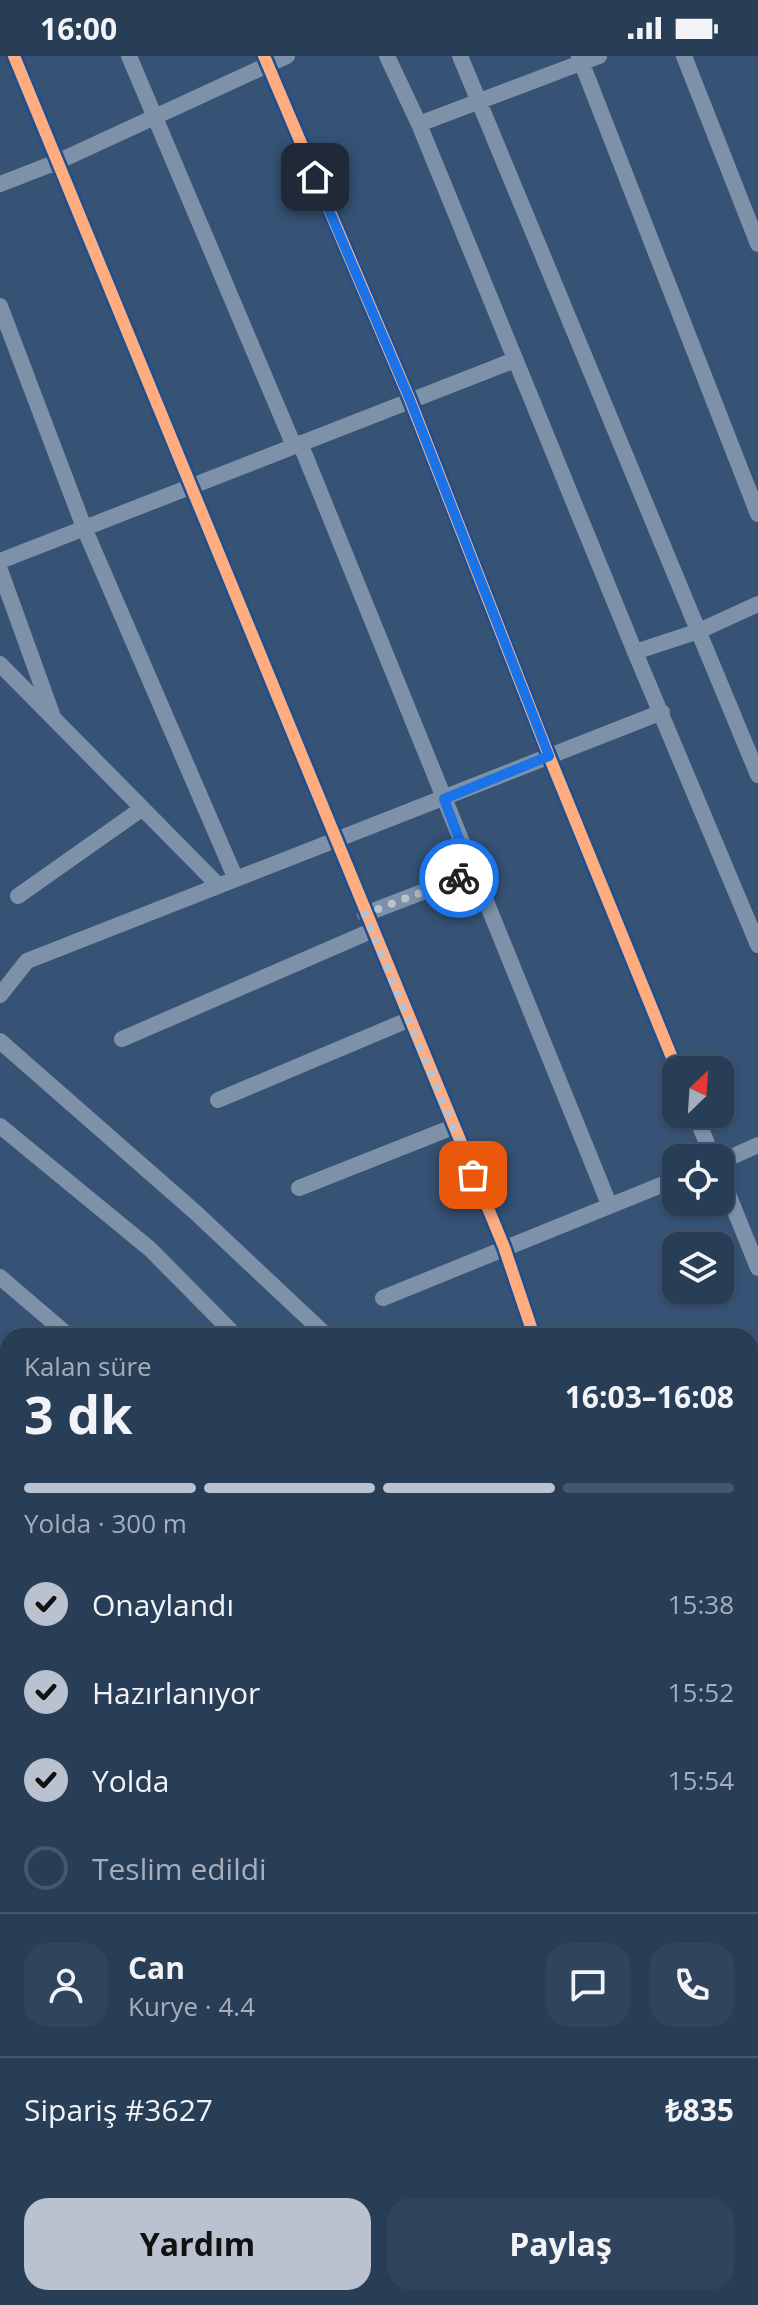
<!DOCTYPE html>
<html lang="tr">
<meta charset="utf-8">
<style>
:root{--surface:#283e57;--page:#30455d;--text:#f1f3f6;--muted:#a5aeba;--line:#44576d;--accent:#b9c2ce}
body{margin:0;font-family:"Open Sans",sans-serif;background:var(--page);color:var(--text);height:100vh;display:flex;flex-direction:column;font-size:30px;white-space:nowrap}
*{box-sizing:border-box;margin:0}
p{font-size:26px;color:var(--muted)}
.icon{flex:none;width:44px;height:44px;fill:none;stroke:currentColor;stroke-width:2;stroke-linecap:round;stroke-linejoin:round}
.map{position:relative;flex:1;overflow:hidden}
.details{position:absolute;left:0px;top:1272px;width:758px;height:978px;display:flex;flex-direction:column;background:var(--surface);border-radius:24px 24px 0 0;box-shadow:0 2px 6px #0004,0 0 0 2px var(--line)}
.details>*{flex:none}
.needle{width:52px;rotate:25deg}
.fabs{position:absolute;left:662px;top:1000px;display:grid;gap:16px}
.fabs a{display:grid;place-items:center;width:72px;height:72px;border-radius:16px;background:var(--surface);box-shadow:0 2px 6px #0004,0 0 0 2px var(--line);font-size:40px}
.pin{position:absolute;display:grid;place-items:center;width:68px;height:68px;color:#fff;margin:-34px;border-radius:16px;box-shadow:0 4px 12px #0006}
.courier{position:absolute;display:grid;place-items:center;width:80px;height:80px;margin:-40px;border:6px solid #1a73e8;border-radius:50%;background:#fff;color:#222;box-shadow:0 2px 10px #0007}
.head em{font-style:normal;font-weight:700}
.head div{display:flex;flex-direction:column-reverse}
.head{display:flex;align-items:center;justify-content:space-between;height:136px;padding:0 24px}
h1{font-size:52px;font-weight:700;line-height:60px}
.bar{display:grid;grid-template-columns:repeat(4,1fr);gap:12px 8px;align-content:center;height:96px;padding:0 24px}
.bar i{height:10px;border-radius:6px;background:var(--line)}
.bar .current{background:var(--accent)}
.bar p{grid-column:span 4}
.line{display:flex;align-items:center;gap:20px;padding:0 24px;border-top:2px solid var(--line)}
.line div{flex:1}
.round{display:grid;place-items:center;flex:none;width:84px;height:84px;border-radius:24px;background:var(--page)}
ol{padding:0 24px;list-style:none}
li{display:flex;align-items:center;gap:24px;height:88px}
li p{margin-inline-start:auto}
li .icon{padding:8px;border-radius:50%;background:var(--accent);color:#111;stroke-width:4}
li:last-child{color:var(--muted)}
li i{width:44px;height:44px;border:4px solid var(--line);border-radius:50%}
.button{display:flex;gap:16px;margin-top:auto;padding:16px 24px}
.button a{flex:1;height:92px;border-radius:24px;background:var(--accent);color:#111;font-size:32px;font-weight:700;line-height:92px;text-align:center}
.button a+a{background:var(--page);color:var(--text)}
.status{display:flex;justify-content:space-between;align-items:center;height:56px;padding:0 40px;background:var(--surface);direction:ltr}
.status svg{height:22px;fill:currentColor}
.map>svg:first-child{display:block}
</style>
<div class="status"><b>16:00</b><svg viewBox="0 0 49 12"><path d="M0 12V9h3v3zM5 12V6h3v6zM10 12V3h3v9zM15 12V0h3v12zM26 1h20v11H26zM47 4h2v5h-2z"/></svg></div>
<div class="map">
<svg width="758" height="2249" viewBox="0 0 758 2249">
<rect width="100%" height="100%" fill="#365274"/>
<g fill="none" stroke-linecap="round" stroke-linejoin="round">
<path stroke="#7d92a8" stroke-width="8" d="M0,1970L8,1965"/>
<path stroke="#7d92a8" stroke-width="16" d="M14,0L504,1191L534,1280
M129,0L294,390
M264,0L410,344L549,700L677,1014
M387,0L419,68L599,0
M460,0L758,719
M579,0L758,458
M684,0L758,188
M419,68L635,596L699,575L758,548
M0,128L57,106L287,0
M0,250L85,474L235,821
M300,387L609,1148
M0,505L515,304
M0,514L52,658
M635,596L758,889
M0,608L218,829
M18,840L140,754
M365,858L472,817
M0,939L27,905L662,656
M122,983L371,875
M0,985L195,1156L327,1280
M218,1044L408,964
M695,1058L713,1102
M0,1070L150,1193L236,1280
M720,1106L758,1089
M720,1118L758,1212
M299,1132L453,1071
M0,1221L69,1280
M383,1242L676,1123
M0,1509L8,1514
M0,1609L8,1601
M0,1742L8,1735
M750,1786L758,1746
M750,1959L758,1964
M750,2150L758,2152
M166,2249L167,2242
M286,2249L287,2242
M458,2249L459,2242"/>
<path stroke="#798da4" stroke-width="24" d="M0,2156L8,2173
M0,2188L8,2191
M0,2236L8,2234
M26,2242V2249
M507,2242L542,2249"/>
<path stroke="#7e92a7" stroke-width="30" d="M750,1318L758,1317
M750,1342H758
M0,1381H8"/>
<g stroke="#1b4f8f" stroke-width="17">
<path id="cycleway" d="M14,0L504,1191L534,1280
M264,0L410,344L549,700L677,1014"/>
</g>
<use href="#cycleway" stroke="#ffac80" stroke-width="12"/>
</g>
<g fill="none" stroke-linecap="round" stroke-linejoin="round">
<path stroke="#b9c2ce" stroke-width="8" stroke-dasharray="0 14.4" d="M459,822L365,858L473,1119"/>
<path stroke="#1a73e8" stroke-width="10" d="M315,121L410,344L549,700L444,743L472,817L459,822"/>
</g>
</svg>
<div class="fabs">
<a><svg class="needle" viewBox="-14 -14 28 28"><path d="M0-13l5 13h-10z" fill="#e53935"/><path d="M0 13l5-13h-10z" fill="#a5aeba"/></svg></a>
<a><svg class="icon" aria-label="locate" viewBox="0 0 24 24"><circle cx="12" cy="12" r="6"/><path d="M12 2v4M12 18v4M2 12h4M18 12h4"/></svg></a>
<a><svg class="icon" aria-label="layers" viewBox="0 0 24 24"><path d="M12 4l9 5-9 5-9-5zM3 14l9 5 9-5"/></svg></a>
</div>
<div class="pin" style="left:473px;top:1119px;background:#ea580c"><svg class="icon" aria-label="bag" viewBox="0 0 24 24"><path d="M5 8h14l-1 12H6zM9 8a3 3 0 0 1 6 0"/></svg></div>
<div class="pin" style="left:315px;top:121px;background:#1f2937"><svg class="icon" aria-label="home" viewBox="0 0 24 24"><path d="M3 11l9-7 9 7M6 9v11h12V9"/></svg></div>
<div class="courier" style="left:459px;top:822px"><svg class="icon" aria-label="bike" viewBox="0 0 24 24"><circle cx="6" cy="16" r="4"/><circle cx="18" cy="16" r="4"/><path d="M6 16l4-8h5l3 8M10 8l3 8H6M13 5h3"/></svg></div>
<section class="details">
<div class="head"><div><h1>3 dk</h1><p>Kalan süre</p></div><em>16:03–16:08</em></div>
<div class="bar"><i class="current"></i><i class="current"></i><i class="current"></i><i></i><p>Yolda · 300 m</p></div>
<ol>
<li><svg class="icon" aria-label="check" viewBox="0 0 24 24"><path d="M5 12l5 5 9-10"/></svg>Onaylandı<p>15:38</p></li>
<li><svg class="icon" aria-label="check" viewBox="0 0 24 24"><path d="M5 12l5 5 9-10"/></svg>Hazırlanıyor<p>15:52</p></li>
<li><svg class="icon" aria-label="check" viewBox="0 0 24 24"><path d="M5 12l5 5 9-10"/></svg>Yolda<p>15:54</p></li>
<li><i></i>Teslim edildi</li>
</ol>
<div class="line" style="height:144px"><a class="round"><svg class="icon" aria-label="person" viewBox="0 0 24 24"><circle cx="12" cy="8" r="4"/><path d="M4 21q1-7 8-7t8 7"/></svg></a><div><b>Can</b><p>Kurye · 4.4</p></div><a class="round"><svg class="icon" aria-label="chat" viewBox="0 0 24 24"><path d="M4 5h16v11H9l-5 4z"/></svg></a><a class="round"><svg class="icon" aria-label="phone" viewBox="0 0 24 24"><path d="M5 4h4l2 5-3 2q2 4 5 5l2-3 5 2v4C11 20 4 13 5 4z"/></svg></a></div>
<div class="line" style="height:104px"><div>Sipariş #3627</div><b>₺835</b></div>
<div class="button"><a>Yardım</a><a>Paylaş</a></div>
</section>
</div>
